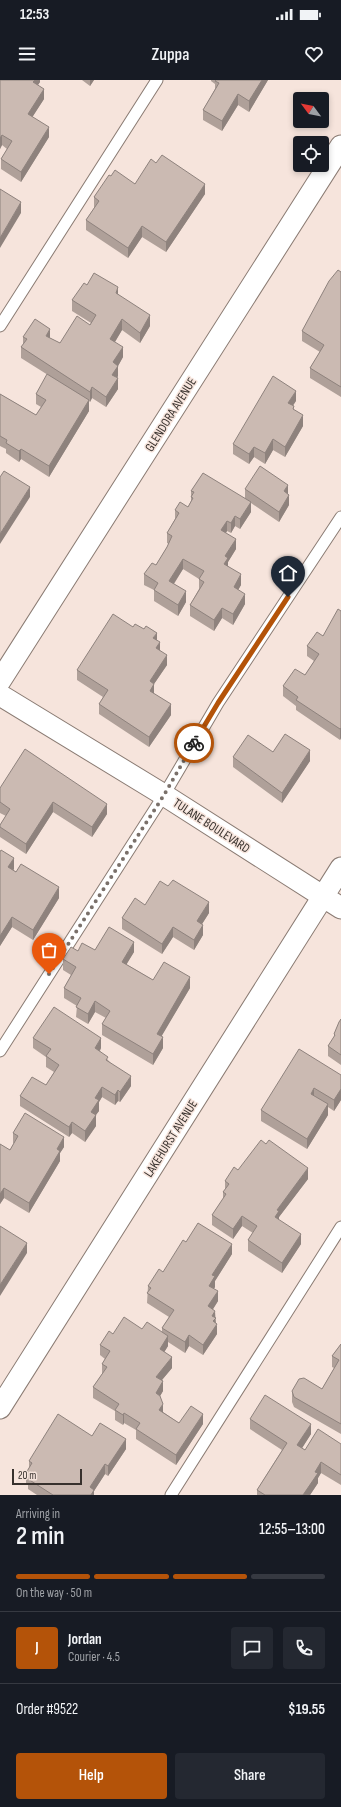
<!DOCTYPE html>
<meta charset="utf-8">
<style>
:root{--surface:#171b24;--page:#242831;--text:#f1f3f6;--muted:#9ea1a6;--line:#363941;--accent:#b45309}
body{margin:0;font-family:"Sofia Sans Condensed",sans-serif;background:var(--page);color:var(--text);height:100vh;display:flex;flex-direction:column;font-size:15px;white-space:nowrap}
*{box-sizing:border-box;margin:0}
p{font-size:13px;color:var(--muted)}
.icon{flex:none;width:22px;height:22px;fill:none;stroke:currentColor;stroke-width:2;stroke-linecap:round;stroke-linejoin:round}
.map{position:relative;height:1415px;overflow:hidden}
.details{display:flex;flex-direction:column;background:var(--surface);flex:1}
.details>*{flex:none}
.needle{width:26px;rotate:302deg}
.fabs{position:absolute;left:293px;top:12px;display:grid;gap:8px}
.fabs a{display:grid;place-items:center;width:36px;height:36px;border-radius:4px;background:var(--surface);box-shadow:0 2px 6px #0003;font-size:20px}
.scale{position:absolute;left:12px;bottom:10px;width:70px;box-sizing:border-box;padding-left:4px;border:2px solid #37312d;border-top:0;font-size:11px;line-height:14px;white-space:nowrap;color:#37312d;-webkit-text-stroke:3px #f6e4dc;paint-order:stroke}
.pin{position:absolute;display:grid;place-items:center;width:34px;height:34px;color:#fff;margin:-41px -17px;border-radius:50% 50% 50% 0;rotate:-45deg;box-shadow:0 0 4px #0007}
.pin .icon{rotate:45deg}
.courier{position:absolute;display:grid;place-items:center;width:40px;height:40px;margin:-20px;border:3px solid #b45309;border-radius:50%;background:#fff;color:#222;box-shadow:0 1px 5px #0007}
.head em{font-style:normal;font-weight:600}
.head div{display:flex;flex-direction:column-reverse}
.head{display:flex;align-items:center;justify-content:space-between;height:68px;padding:0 16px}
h1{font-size:26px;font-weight:600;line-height:30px}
.bar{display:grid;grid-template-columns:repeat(4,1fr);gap:6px 4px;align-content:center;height:48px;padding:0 16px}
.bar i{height:5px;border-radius:3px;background:var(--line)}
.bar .selected{background:var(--accent)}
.bar p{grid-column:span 4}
.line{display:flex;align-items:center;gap:10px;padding:0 16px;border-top:1px solid var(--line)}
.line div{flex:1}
.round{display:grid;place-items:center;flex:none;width:42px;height:42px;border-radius:4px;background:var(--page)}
.primary-button{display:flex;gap:8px;margin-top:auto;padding:8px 16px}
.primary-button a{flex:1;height:46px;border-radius:4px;background:var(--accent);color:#fff;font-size:16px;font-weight:600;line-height:46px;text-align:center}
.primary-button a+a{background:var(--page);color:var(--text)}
.status{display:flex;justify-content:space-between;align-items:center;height:28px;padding:0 20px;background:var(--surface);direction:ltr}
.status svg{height:11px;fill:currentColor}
header{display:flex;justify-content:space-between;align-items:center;height:52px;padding:0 16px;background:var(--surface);font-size:18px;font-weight:600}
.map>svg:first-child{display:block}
</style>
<div class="status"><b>12:53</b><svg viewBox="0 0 49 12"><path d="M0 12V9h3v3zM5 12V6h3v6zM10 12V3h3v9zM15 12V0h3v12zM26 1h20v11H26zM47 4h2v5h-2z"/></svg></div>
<header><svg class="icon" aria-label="menu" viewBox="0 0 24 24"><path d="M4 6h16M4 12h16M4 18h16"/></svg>Zuppa<svg class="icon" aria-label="heart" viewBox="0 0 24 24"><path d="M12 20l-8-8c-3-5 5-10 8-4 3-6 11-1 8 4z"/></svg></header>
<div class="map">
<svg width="341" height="1415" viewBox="0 0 341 1415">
<rect width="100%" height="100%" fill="#f6e4dc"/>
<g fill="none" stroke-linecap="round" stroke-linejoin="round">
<g stroke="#8a7b73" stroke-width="13">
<path id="service" d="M0,246L157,0
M0,971L164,715L218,623L341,437
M171,1415L341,1147"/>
</g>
<g stroke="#8a7b73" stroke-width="23">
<path id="minor" d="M0,601L341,66
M0,615L164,715L341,828
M0,1328L341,788"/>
</g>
<use href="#service" stroke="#fff" stroke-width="11"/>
<use href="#minor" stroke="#fff" stroke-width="21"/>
</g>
<path fill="#afa099" d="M0,0H40V2L38,5L44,19L32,37L49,57L21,102L1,89V79L7,69L2,65L0,69Z
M82,0H94L90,6Z
M211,0H268L249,32L238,25L222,51L203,40V30L215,9V4L211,1Z
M156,83L205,114L166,172L142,157L128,178L86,150V140L94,128V117L111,96L135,104Z
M341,192V317L310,298V288L320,272L302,261V251Z
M87,205L118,214L150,246L140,263L122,250L115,262L123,277L118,286V296L117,298L118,309L106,327L92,318L90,322L89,321V331L49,397L21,379L19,382L6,373V369L0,366V314L36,335L41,327L36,324V314L48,295L21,278V267L23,265V257L50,258L60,263L90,245L91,243L72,231V220Z
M296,321L293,325L294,330L303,346L285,377L273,370L265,384L254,377L249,384L233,374V364Z
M245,409L288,414L289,425L279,442L251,423V432L240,449L235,446L231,453L227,451L226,453L236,469L228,482V486L241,505L238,510L245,524L233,545L222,538L214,551L190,536V525L199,509V499L183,489L174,504L186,522L178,536L154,521V510L144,505V494L156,485L167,467L169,464L167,463V453L175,439V430L188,427L191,421V411L245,418Z
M341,531V658L340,660L296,630V626L283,616V606L305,595L314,581L307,576V566L323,556Z
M133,547L157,560L160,570L167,585L154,604V614L171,635L149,667L99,634V624L103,617L77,600V590Z
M273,672L310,681L282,723L233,687V677Z
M0,708L107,734L92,757L53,732L26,774L0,757V745L6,736L0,733Z
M0,772L14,789L13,790L59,818L33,860L12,847L0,866Z
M145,825L209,833L202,844L203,855L194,870L173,857L162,874L122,849V838Z
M95,870L134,872L126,884L153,900L190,908L161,956L163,968L153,985L102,955V944L106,938L95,932L88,944L76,937L77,926L64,918V908L71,895L63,890V879L78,871Z
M341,939V985L328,976V966L334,958V954Z
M33,958L101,968L100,971L131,1006L120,1022L118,1021L115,1025L102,1017L99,1022V1031L95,1035L96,1046L85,1062L72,1053L69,1057L20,1026V1016L46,1005L54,992L46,987V977L33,968Z
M341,995V1020L334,1031L328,1027V1035L307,1069L261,1041V1030Z
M13,1053L64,1067L60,1073V1081L29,1133L4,1118L0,1124V1064L10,1070L14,1063H13Z
M238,1090L308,1099L279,1137V1140L301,1164L282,1193L248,1171V1160L253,1153L242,1146L233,1159L212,1145V1135L223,1119V1112L225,1110V1101Z
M186,1162L232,1174L215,1201V1207L214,1209L218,1221L213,1229L215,1237L217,1254L203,1275L189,1266L185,1273L168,1262V1266L164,1272L172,1288L162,1300L163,1311L160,1316L163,1332L179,1343L203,1344L176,1385L136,1359V1350L124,1343L123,1345L115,1340V1331L93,1318V1307L102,1294V1284L105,1279L100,1275V1265L113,1254L142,1249L162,1252V1248L169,1237L147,1223L148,1206L163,1192Z
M341,1264V1354L294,1327L292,1322V1311L322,1309L334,1288L332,1287V1276Z
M250,1339L311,1354L302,1368L305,1370L341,1364V1405L321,1393L318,1398V1403L310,1415H257V1410L282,1370L250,1349Z
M92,1356L126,1369L108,1396L105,1394L94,1411V1415H37L28,1409V1405L26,1403V1393L29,1388V1381Z"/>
<path fill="#8e827d" d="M35,0H40V2L33,12V2Z
M90,0H94L90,6Z
M262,0H268L249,32V21Z
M44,9V19L28,44V34Z
M238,14V25L222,51V41Z
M49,47V57L21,102V92Z
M2,55V65L0,69V58Z
M205,104V114L166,172V162Z
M21,122V133L0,168V158Z
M142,146V157L128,178V168Z
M118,207V218L116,213Z
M150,235V246L140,263V253Z
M122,239V250L110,270V259Z
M50,249V259L46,256Z
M123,267V277L118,286V296L112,305L113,282Z
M118,298V309L106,327V317Z
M92,307V318L90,322V312Z
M296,311V321L288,333V323Z
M89,320V331L49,397V386Z
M303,335V346L285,377V367Z
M273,359V370L265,384V373Z
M254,367V377L249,384V374Z
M21,369V379L19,382V371Z
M288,405V416L284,411Z
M30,407V417L0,464V454Z
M289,415V425L279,442V432Z
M251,422V432L240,449V439Z
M235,436V446L231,453V443Z
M227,441V451L221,460V450Z
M236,459V469L228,482V488L224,494L225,476Z
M183,479V489L169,511V501Z
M241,494V505L234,517V507Z
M186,511V522L178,536V525Z
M245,514V524L233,545V534Z
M222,528V538L214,551V540Z
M157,553V563L153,558Z
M160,562V572L156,568Z
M167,575V585L154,604V614L150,621V601Z
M171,624V635L149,667V657Z
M341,648V658L340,660V649Z
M310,670V681L282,723V713Z
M53,722V732L26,774V764Z
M107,724V734L92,757V747Z
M14,778V789L8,798V787Z
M59,807V818L33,860V850Z
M209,822V833L197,852V841Z
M12,837V847L0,866V856Z
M203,845V855L194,870V860Z
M173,847V857L162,874V864Z
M134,862V872L122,892V882Z
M190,897V908L157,964V954Z
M95,921V932L88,944V934Z
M163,957V968L153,985V974Z
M101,958V968L95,979V968Z
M131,996V1006L120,1022V1012Z
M102,1007V1017L99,1022V1031L91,1042V1032L95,1018Z
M314,1008V1019L311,1014Z
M341,1009V1020L334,1031V1020Z
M118,1010V1021L115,1025V1015Z
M328,1024V1035L307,1069V1059Z
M96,1035V1046L85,1062V1051Z
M72,1042V1053L69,1057V1047Z
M64,1057V1067L60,1073V1081L29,1133V1123L57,1069Z
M308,1088V1099L279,1137V1141L275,1137L277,1130Z
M4,1108V1118L0,1124V1114Z
M242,1136V1146L233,1159V1149Z
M301,1154V1164L282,1193V1183Z
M27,1163V1173L0,1216V1205Z
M232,1164V1174L215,1201V1207L209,1216V1206L212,1195Z
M218,1211V1221L208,1237V1226Z
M215,1231L216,1246L217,1244V1254L203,1275V1265L212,1236Z
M189,1255V1266L185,1273V1262Z
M168,1256V1266L160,1279V1269Z
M172,1277V1288L156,1307V1297Z
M163,1301V1311L156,1323V1313Z
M163,1324V1334L159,1330Z
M124,1333V1343L123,1345V1335Z
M203,1334V1344L176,1385V1375Z
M311,1344V1354L297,1376V1365Z
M126,1359V1369L108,1396V1386Z
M321,1382V1393L318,1398V1403L310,1415H303L315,1392Z
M105,1384V1394L94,1411V1415H90V1407Z"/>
<path fill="#cbbab2" stroke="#8e827d" d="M0,0H35L33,2L44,9L28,34L49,47L21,92L1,79L12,61L2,55L0,58Z
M216,0H262L249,21L238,14L222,41L203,30L219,3L215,1Z
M162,75L205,104L166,162L142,146L128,168L86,140L99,121L94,117L109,95L111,96L115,90L135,104L151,79L156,83Z
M0,109L21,122L0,158Z
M338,190L341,192V307L310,288L324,265L302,251L329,201Z
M94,193L118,207L116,213L150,235L140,253L122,239L110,259L123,267L113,282L118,286L112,295L118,298L106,317L92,307L90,312L21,267L27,259L23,257L35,239L50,249L46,256L60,263L77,236L90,245L96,235L72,220L84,203L87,205Z
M47,294L89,320L49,386L21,369L19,371L6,363L7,360L0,356V314L36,335L46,320L36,314Z
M273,296L296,311L288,323L294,326L293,329L303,335L285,367L273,359L265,373L254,367L249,374L233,364Z
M260,386L288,405L284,411L289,415L279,432L245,409Z
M4,391L30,407L0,454V397Z
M203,393L251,422L240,439L235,436L231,443L227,441L221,450L236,459L225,476L228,478L224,484L241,494L234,507L245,514L233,534L222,528L214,540L190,525L204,502L199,499L204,491L183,479L169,501L186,511L178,525L154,510L158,503L144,494L152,483L156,485L167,467L172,456L167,453L179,433L175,430L180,422L188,427L193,418L191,417L194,412L191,411Z
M338,529L341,531V648L340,649L296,620L298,617L283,606L295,589L305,595L319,574L307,566L317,552L323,556Z
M113,534L133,547L135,544L144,549L146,546L157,553L153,558L160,562L156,568L167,575L150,601L154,604L150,611L171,624L149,657L99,624L108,610L77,590Z
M285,654L310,670L282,713L233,677L248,655L273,672Z
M25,669L107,724L92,747L53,722L26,764L0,747V745L10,729L0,722V708Z
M1,770L14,778L8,787L16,792L21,784L59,807L33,850L12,837L0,856V772Z
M173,800L209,822L197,841L203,845L194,860L173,847L162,864L122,838L135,818L145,825L160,801L168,806Z
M109,847L134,862L122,882L153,900L164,882L190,897L157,954L163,957L153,974L102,944L110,931L95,921L88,934L76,927L81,918L64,908L76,887L63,879L71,867L78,871L82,863L95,870Z
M54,927L101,958L95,968L108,977L106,980L131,996L120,1012L118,1010L115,1015L102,1007L95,1018L99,1020L91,1032L96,1035L85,1051L72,1042L69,1047L20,1016L32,997L46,1005L59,985L46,976L51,969L33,958Z
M341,939V975L328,966L335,955L334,954L339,942Z
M299,969L341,995V1009L334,1020L314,1008L311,1014L328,1024L307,1059L261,1030Z
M25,1033L64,1057L57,1069L60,1071L29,1123L4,1108L0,1114V1064L10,1070L18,1056L13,1053Z
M261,1060L266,1064L269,1060L308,1088L277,1130L279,1131L275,1137L301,1154L282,1183L248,1160L257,1146L242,1136L233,1149L212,1135L226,1114L223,1112L229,1104L225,1101L234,1087L238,1090Z
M198,1143L232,1164L212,1195L215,1196L209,1206L218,1211L208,1226L215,1231L212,1236L216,1238L213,1241L217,1244L203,1265L189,1255L185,1262L162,1248L174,1230L147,1213L151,1208L148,1206L159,1189L163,1192L183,1160L186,1162Z
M0,1146L27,1163L0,1205Z
M124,1237L142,1249L147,1242L168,1256L160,1269L172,1277L156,1297L163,1301L156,1313L160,1316L163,1324L159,1330L179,1343L191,1326L203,1334L176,1375L136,1349L140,1343L124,1333L123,1335L115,1330L119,1324L93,1307L107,1287L102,1284L110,1271L100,1265L109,1251L113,1254Z
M341,1264V1344L294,1317L292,1311L299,1299L304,1298L322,1309L339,1280L332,1276Z
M265,1315L311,1344L297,1365L305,1370L318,1349L341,1364V1395L321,1382L315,1392L318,1393L303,1415H265L257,1410L287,1363L250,1339Z
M58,1334L92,1356L100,1343L126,1359L108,1386L105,1384L90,1407L94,1410L91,1415H53L28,1399L30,1396L26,1393L32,1383L29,1381Z"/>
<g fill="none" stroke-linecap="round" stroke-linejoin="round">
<path stroke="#7a706a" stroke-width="4" stroke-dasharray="0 7.2" d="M49,894L164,715L194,663"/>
<path stroke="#b45309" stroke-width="5" d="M194,663L218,623L288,517"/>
</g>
<g text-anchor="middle" stroke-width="3" stroke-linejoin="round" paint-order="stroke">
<g font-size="13" fill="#37312d" stroke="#f6e4dc">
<text transform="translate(170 334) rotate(-58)" y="5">GLENDORA AVENUE</text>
<text transform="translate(212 745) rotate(33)" y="5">TULANE BOULEVARD</text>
<text transform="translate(170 1058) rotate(-58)" y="5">LAKEHURST AVENUE</text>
</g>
</g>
</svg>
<div class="fabs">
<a><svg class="needle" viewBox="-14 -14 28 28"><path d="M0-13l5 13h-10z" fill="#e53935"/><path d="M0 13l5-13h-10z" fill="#9ea1a6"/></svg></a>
<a><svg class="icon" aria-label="locate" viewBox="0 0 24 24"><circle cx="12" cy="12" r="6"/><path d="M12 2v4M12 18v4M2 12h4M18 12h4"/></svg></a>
</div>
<div class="scale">20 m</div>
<div class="pin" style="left:49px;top:894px;background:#ea580c"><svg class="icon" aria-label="bag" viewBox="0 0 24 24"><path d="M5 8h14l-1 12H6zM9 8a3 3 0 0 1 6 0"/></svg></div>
<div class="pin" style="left:288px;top:517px;background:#1f2937"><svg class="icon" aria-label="home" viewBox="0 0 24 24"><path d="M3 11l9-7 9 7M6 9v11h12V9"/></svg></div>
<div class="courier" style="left:194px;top:663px"><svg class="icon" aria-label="bike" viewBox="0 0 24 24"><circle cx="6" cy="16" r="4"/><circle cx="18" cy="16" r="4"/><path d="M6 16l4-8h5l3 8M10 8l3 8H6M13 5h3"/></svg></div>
</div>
<section class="details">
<div class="head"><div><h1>2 min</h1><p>Arriving in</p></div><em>12:55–13:00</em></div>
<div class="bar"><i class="selected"></i><i class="selected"></i><i class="selected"></i><i></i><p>On the way · 50 m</p></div>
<div class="line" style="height:72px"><b class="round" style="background:var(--accent);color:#fff">J</b><div><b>Jordan</b><p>Courier · 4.5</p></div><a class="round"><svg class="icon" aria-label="chat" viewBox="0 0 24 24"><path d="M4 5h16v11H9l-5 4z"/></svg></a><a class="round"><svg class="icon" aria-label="phone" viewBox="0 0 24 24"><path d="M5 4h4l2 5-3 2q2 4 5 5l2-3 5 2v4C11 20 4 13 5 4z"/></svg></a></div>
<div class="line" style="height:52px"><div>Order #9522</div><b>$19.55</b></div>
<div class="primary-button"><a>Help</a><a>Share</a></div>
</section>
